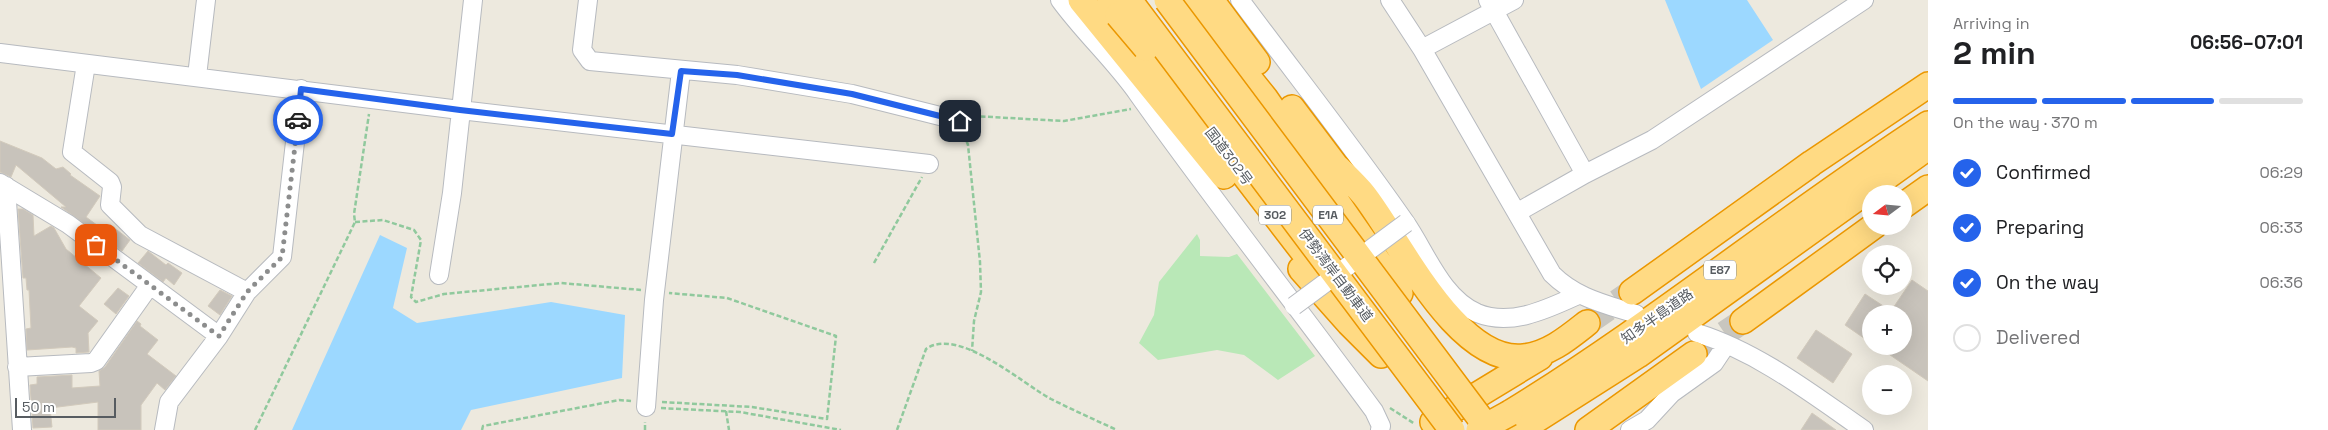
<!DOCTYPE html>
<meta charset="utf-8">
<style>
:root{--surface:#fff;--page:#f6f6f6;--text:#202124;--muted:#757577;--line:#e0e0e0;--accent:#2563eb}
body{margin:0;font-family:"Space Grotesk","Noto Sans JP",sans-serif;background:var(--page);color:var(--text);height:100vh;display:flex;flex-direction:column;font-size:19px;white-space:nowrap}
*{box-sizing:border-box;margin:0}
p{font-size:16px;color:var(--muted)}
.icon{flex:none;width:28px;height:28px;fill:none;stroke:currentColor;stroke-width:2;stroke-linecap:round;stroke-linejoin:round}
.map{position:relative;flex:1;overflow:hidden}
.side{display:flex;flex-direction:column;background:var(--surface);width:400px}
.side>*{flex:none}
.needle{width:32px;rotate:254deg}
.fabs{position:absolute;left:1862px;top:185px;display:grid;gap:10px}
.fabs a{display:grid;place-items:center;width:50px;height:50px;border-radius:50%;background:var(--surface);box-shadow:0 5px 20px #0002;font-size:25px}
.scale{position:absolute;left:15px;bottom:12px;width:101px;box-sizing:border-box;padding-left:5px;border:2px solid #575c61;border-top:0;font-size:14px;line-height:18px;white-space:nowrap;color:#575c61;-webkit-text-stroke:4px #fff;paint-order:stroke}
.pin{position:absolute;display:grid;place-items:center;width:42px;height:42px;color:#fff;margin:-21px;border-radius:10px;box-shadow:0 2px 8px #0006}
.courier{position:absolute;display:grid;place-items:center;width:50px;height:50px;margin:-25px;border:4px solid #2563eb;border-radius:50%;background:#fff;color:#222;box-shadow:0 1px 6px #0007}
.head em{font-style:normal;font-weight:700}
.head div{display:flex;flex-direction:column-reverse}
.head{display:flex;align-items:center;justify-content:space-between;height:85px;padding:0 25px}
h1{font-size:32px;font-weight:700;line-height:38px}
.bar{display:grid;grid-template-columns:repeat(4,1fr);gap:8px 5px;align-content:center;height:60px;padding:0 25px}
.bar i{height:6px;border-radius:4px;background:var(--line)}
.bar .current{background:var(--accent)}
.bar p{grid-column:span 4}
ol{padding:0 25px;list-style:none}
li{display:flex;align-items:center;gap:15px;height:55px}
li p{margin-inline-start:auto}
li .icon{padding:5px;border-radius:50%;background:var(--accent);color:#fff;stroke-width:4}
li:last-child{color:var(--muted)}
li i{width:28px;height:28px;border:2px solid var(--line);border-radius:50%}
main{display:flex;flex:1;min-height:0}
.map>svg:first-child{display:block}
</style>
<main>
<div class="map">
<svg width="1928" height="430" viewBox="0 0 1928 430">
<rect width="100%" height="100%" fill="#ede9de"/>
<path fill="#b9e8b7" d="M1197,234L1200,240V256L1229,257L1237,254L1315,356L1278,380L1244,355L1217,350L1158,360L1139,343L1154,315L1159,282Z"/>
<path fill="#9cd8ff" d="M1665,0H1747L1773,40L1701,89Z
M380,235L407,248L393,308L417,323L551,302L625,315L622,378L471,410L461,430H292Z"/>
<path fill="#c8c3bb" stroke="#d2cabc" d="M0,141L42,158L56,169L63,167L71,174L70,175L100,196L86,217L109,234L113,227L130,240L122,251L61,207H66L16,165L11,177L0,172Z
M18,209H23L33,215L34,236L51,226L54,228L66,249L101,278L79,306L98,321L88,333L89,352L76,353V348L72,347L27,350L26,329L31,328L29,290H27L26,278H23Z
M148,251L166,265L168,263L182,273L174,285L166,278L163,282L138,263Z
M1912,280L1928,291V381L1877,346H1904V314H1871V343L1845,325L1865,294L1891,311Z
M118,288L129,296L116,314L104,304Z
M220,290L232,296L220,315L208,306Z
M137,321L141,324L140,326L158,340L147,354L176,376L165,390L157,383L141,405V430H98V402L50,408L52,427L33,428L30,385L37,384V377L72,375V388L100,386L99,371L105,367Z
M1816,330L1852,354L1833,383L1797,358Z
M1812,413L1836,430H1801Z"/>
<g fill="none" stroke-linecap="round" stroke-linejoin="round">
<path stroke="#c8c6bf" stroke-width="25" stroke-dasharray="25 12" stroke-linecap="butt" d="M1587,323L1630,293
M1694,354L1743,321"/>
<g stroke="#b7babf" stroke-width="20">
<path id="minor" d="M588,0L582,50L590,61L737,75L852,94L960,121
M1060,0C1084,33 1115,61 1138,94C1214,201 1296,305 1374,411L1381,426L1380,430
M1240,0C1295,74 1353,147 1405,222C1426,252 1441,297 1477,313C1511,327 1547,309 1578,295
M1390,0L1422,49L1552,274C1576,298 1605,304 1636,314
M1488,0L1585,174
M1422,49L1514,0
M0,53L460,110L929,164
M86,64L72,152L110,182L112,187L110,205L140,235L247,292
M197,76L206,0
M0,183L68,224L219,336
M6,186L22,430
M1518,212L1585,174L1652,140L1864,0
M439,275L452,193L473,0
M1697,333C1758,352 1812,394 1864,430
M17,367L91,363L96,361L150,285
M646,407L654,300L681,71
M164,430L169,402L219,336L247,292L282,257L301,89
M1630,430L1647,420L1672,393L1714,363L1726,345"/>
</g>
<g stroke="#eb9700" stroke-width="28">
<path id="highway" d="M1081,0L1224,176
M1110,0L1315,267
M1186,0L1265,98L1400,293
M1211,0L1257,62
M1292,108L1335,165L1340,180
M1335,165C1345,175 1356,185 1364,195C1400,241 1457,365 1524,357C1549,354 1568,338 1587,323
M1904,205L1928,188
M1301,269L1349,323L1381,355
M1632,292L1812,163L1928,85
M1743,321L1874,226
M1510,413C1655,324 1786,216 1928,124
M1433,422L1540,357
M1520,430L1638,355L1928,147
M1588,430L1694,354"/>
</g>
<path stroke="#90c99d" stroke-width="2.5" stroke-dasharray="5 2.5" stroke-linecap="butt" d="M973,116L1064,121L1131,109
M964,134L968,145L980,262L981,292L974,321L972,351
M355,222L383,220L414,230L421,240L411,297L416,302L444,294L561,283L641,290
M874,263L922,177
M662,402L752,407L827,419L836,336L727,298L669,293
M661,408L740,412L841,430
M1390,408L1415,424
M726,411L729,430
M255,430L355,222L354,214L369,114
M482,430L483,426L619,400L631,401
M645,430V422
M897,430L926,349C958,326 1023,384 1051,399C1073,410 1095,420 1117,430"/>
<use href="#minor" stroke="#fff" stroke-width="18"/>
<use href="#highway" stroke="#ffda83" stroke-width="25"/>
<g stroke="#b7babf" stroke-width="20" stroke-linecap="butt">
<path id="minor-bridge" d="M1294,306L1406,223"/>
</g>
<g stroke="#eb9700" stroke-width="28" stroke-linecap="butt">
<path id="highway-bridge" d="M1129,0L1452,430
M1167,0L1489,430
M1118,15L1146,48
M1479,430L1510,413"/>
</g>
<use href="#minor-bridge" stroke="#fff" stroke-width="18"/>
<use href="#highway-bridge" stroke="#ffda83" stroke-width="25"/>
</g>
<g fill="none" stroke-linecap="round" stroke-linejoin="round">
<path stroke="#8c8d8d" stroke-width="5" stroke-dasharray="0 9" d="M96,245L219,336L247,292L282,257L298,120"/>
<path stroke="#2563eb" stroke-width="6" d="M298,120L301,89L460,110L672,134L681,71L737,75L852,94L960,121"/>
</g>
<g text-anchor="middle" stroke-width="4" stroke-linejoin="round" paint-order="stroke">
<g fill="#fff" stroke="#898d90" stroke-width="1">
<rect x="1259" y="205.5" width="32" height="19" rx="4"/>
<rect x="1313" y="205.5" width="30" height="19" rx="4"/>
<rect x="1704" y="260.5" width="32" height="19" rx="4"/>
</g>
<g font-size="12" font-weight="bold" fill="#575c61">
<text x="1275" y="219">302</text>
<text x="1328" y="219">E1A</text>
<text x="1720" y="274">E87</text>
</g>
<g font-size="14" fill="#575c61" stroke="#fff">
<text transform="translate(1229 156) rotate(53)" y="5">国道302号</text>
<text transform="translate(1336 275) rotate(53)" y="5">伊勢湾岸自動車道</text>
<text transform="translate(1657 316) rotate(-35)" y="5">知多半島道路</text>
</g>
</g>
</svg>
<div class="fabs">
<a><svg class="needle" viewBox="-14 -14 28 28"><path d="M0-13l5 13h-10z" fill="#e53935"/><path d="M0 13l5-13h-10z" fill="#757577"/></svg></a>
<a><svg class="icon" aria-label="locate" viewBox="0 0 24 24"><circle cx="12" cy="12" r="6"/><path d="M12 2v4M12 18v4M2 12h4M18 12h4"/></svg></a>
<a>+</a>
<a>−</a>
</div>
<div class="scale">50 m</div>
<div class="pin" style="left:96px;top:245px;background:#ea580c"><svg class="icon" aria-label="bag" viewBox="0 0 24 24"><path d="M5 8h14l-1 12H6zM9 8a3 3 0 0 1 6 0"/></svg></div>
<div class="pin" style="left:960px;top:121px;background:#1f2937"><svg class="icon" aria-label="home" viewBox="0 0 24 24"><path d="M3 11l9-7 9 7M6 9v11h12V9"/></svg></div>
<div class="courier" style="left:298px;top:120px"><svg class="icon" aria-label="car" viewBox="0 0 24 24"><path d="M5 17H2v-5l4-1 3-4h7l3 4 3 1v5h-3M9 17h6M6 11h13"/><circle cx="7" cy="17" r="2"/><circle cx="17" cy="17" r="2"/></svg></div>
</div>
<section class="side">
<div class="head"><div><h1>2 min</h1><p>Arriving in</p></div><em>06:56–07:01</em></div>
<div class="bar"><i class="current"></i><i class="current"></i><i class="current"></i><i></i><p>On the way · 370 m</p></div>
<ol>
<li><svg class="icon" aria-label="check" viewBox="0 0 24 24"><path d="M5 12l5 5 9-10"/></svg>Confirmed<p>06:29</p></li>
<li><svg class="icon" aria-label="check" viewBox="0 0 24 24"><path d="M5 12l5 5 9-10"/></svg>Preparing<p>06:33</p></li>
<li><svg class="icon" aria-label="check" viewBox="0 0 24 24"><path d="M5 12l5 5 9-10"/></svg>On the way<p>06:36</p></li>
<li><i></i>Delivered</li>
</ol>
</section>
</main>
